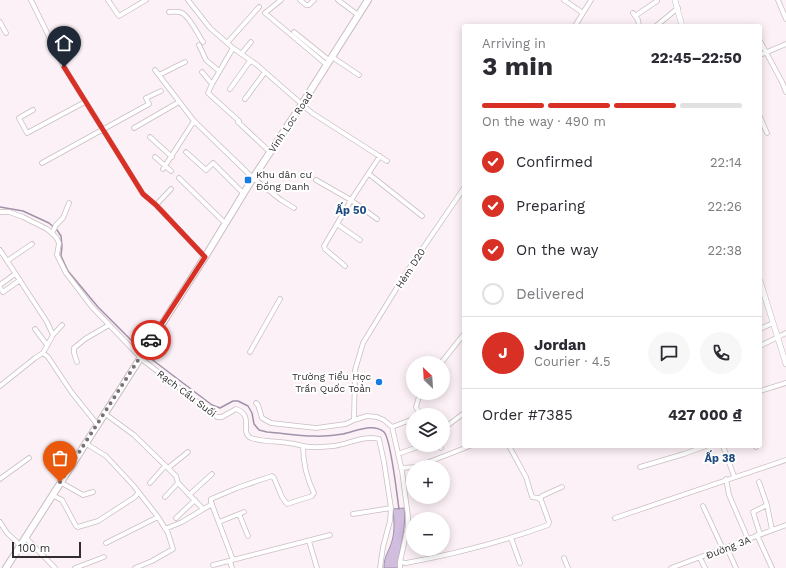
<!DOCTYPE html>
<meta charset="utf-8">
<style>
:root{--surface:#fff;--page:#f7f7f7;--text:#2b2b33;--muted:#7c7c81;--line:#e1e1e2;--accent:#d93025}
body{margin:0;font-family:"Work Sans",sans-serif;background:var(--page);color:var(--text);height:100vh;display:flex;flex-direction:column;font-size:15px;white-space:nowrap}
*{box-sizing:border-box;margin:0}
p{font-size:13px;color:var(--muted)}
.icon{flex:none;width:22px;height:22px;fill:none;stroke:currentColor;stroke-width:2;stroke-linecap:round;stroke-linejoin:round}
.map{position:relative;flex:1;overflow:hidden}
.drawer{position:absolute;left:462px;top:24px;width:300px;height:424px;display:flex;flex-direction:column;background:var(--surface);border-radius:4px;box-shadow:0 2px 10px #0003}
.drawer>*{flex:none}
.needle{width:26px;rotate:335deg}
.buttons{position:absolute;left:406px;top:356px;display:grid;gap:8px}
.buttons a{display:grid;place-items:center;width:44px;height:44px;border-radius:50%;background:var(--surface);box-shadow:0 2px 10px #0003;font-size:20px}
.scale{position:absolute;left:12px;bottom:10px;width:69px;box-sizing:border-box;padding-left:4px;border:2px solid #322e30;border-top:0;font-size:11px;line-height:14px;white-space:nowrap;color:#322e30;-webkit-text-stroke:3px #fff;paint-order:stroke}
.pin{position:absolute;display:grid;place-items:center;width:34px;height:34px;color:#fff;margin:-41px -17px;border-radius:50% 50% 50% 0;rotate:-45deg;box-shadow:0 0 4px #0007}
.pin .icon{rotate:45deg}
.courier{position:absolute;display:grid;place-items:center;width:40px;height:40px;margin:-20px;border:3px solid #d93025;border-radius:50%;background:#fff;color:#222;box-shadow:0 1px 5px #0007}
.head em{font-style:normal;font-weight:700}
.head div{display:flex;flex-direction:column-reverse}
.head{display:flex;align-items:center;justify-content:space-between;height:68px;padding:0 20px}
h1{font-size:26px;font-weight:700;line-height:30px}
.bar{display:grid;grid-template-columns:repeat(4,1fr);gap:6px 4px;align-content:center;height:48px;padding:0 20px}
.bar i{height:5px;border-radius:3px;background:var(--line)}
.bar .active{background:var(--accent)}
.bar p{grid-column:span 4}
.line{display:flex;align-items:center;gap:10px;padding:0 20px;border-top:1px solid var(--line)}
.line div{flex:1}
.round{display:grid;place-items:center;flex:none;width:42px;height:42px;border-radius:21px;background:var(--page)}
ol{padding:0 20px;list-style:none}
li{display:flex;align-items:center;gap:12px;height:44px}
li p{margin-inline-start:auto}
li .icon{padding:4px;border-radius:50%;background:var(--accent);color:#fff;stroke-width:4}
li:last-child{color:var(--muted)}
li i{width:22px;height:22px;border:2px solid var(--line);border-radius:50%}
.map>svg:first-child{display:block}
</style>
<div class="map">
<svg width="786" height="568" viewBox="0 0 786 568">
<rect width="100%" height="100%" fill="#fcf1f6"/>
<path fill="#d1bdde" stroke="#a192aa" d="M404,508C407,528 399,548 398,568H384C384,555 389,552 392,541C395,530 394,520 393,509Z"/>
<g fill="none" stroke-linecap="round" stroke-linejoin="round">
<path stroke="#a192aa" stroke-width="1.5" d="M0,207L23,211L49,223L57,230L61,236L62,246L61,256L68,271L98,307L138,347
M150,358L212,405L220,408L233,401H238L248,406L252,413L254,424L259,430L267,432C292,434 318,439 343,434C354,432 373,422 384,432C391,439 397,496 399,509"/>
<g stroke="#c9bec3" stroke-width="5.5">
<path id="minor" d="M31,0L64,67L143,194L156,205L205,257
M108,0L119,16L146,0
M188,0L210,28L233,48L257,65L312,113L387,161
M281,0L265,13L327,65
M300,0L306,5H309L314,0
M338,0L358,15
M564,0L583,13
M778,0L786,19
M169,12C174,12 178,11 182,13C190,17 198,35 203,42
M633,13L638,20L639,26
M635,16L657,1
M0,22L6,33
M575,26L591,0
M656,26L678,8
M294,32L330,61
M760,41L782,82L786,92
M227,43L259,7
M199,45L206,60L219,71
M233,48L212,84L208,93L239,121L238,122L270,152
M241,54L251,42
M760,55L786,44
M332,57L359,75
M155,70L194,121L253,178L281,200L294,208
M202,72L212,84
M159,75L185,62
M230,89L250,61
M245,99L265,72
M33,110L19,118L27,133L85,102
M760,117L767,133
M134,128L179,102
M150,137L172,157
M186,152L206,170L213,163L243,193
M155,157L171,171
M42,163L149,104L146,98L161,91
M163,169L194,121
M369,174L422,216
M179,178L225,223
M316,180L351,200L377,219
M156,205L171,189
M0,212H9L23,217L47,229L56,237L59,243L57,255L66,273L92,307L144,361L217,417H222L236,409C255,416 239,432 251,438C262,442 276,441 288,443C293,443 298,445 303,446C312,448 325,447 334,446C349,444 364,435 379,439L384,462L391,508L390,521L383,547L380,568
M337,224L360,240
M52,233L56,225L63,218L69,203
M0,250L47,322L53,335
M7,261L32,244
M345,266L325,249L324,246L353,197L380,156
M0,285L15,274
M0,288L3,292L20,280
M35,329L47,345
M760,329L773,323
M760,346L786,333
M250,352L280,299
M43,353L53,335L62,325
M77,362L74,353V348L85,339L109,325
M441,363L464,334
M0,386L35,358L43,353L48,357L72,393L97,424
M760,391L786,383
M256,403L258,405L262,418L271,423L316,428L346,424L354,420L367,416L377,417L384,420L392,427L402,471L408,516V526L400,562V568
M104,413L134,435L176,476L178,483L203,509
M420,415L416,407L420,393
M354,420L355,370L363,343L406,273L464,188
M392,427L413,419
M443,429L464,413
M85,443L106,456L133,485L158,517L168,533L173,549L152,561L135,568
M440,445L441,448
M723,446L734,476
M756,446V447
M398,454L423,445
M52,462L66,472
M640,467L684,454L706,446
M168,468L188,452
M401,468L416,467L470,446
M0,479L29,458
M726,479L729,495L748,539
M60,482L83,495L93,492
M759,482L767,505L772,530
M150,483L165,466
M52,495L62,500L76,526L78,527L98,521L135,497L138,493
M189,495L212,474
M165,497L178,483
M421,497L422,500
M540,499L542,496L562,487
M703,506L723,549
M239,514L248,536
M353,514L391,508
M176,518L195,500
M615,518L786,460
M0,522L7,533L20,545
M219,522L244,512
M165,529L182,522L212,504
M760,534L753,512L767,505
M757,535L772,568
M25,537L55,568
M511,538L520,563
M309,541L317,568
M106,543L158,517
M727,548L736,568
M564,558L568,568
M700,558L705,568
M233,560L211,502V499L237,488L272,476L274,478L282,497L287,504L312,496L314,493C307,479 303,462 303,446
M230,561L232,568
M400,562L406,563C454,554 502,542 548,525L549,522L541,500L538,498L532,497L526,477L509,446
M213,565L330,535
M75,568L104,557
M671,568L786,525"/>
</g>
<g stroke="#c9bec3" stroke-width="6">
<path id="tertiary" d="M675,0L682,26
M760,281L786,364"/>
</g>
<g stroke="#c9bec3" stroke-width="8">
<path id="secondary" d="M6,568L205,257L253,178L302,104L368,0"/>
</g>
<use href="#minor" stroke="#fff" stroke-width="4"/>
<use href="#tertiary" stroke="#fff" stroke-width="5"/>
<use href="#secondary" stroke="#fff" stroke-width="6"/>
</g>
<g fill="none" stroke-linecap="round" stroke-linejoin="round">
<path stroke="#797275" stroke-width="4" stroke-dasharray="0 7.2" d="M60,482L151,340"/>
<path stroke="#d93025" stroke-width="5" d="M64,67L143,194L156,205L205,257L151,340"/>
</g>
<g fill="#187ce4" stroke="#fff" stroke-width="1.5">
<rect x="244" y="176" width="8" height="8" rx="2"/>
<circle cx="379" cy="382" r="4"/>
</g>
<g text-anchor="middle" stroke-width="4" stroke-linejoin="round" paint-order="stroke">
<g font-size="10" fill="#322e30" stroke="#fff">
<text transform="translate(290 122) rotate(-56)" y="4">Vinh Loc Road</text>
<text transform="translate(410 268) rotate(-57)" y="4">Hẻm D20</text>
<text transform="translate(187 393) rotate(37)" y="4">Rạch Cầu Suối</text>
<text transform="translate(728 547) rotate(-21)" y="4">Đường 3A</text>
</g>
<g font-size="10" fill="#322e30" stroke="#fff" text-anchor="start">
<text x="256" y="178">Khu dân cư<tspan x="256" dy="12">Đồng Danh</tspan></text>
<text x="371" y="380" text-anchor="end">Trường Tiểu Học<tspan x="371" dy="12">Trần Quốc Toản</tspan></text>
</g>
<g font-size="11" font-weight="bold" fill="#204c80" stroke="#fff">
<text x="351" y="214">Ấp 50</text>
<text x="720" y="462">Ấp 38</text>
</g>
</g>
</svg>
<div class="buttons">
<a><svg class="needle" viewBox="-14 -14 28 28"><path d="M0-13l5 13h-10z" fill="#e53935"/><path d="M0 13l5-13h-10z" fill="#7c7c81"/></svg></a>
<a><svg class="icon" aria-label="layers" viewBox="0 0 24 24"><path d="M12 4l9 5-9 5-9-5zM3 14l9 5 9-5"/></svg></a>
<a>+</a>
<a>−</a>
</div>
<div class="scale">100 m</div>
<div class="pin" style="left:60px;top:482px;background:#ea580c"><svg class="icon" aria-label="bag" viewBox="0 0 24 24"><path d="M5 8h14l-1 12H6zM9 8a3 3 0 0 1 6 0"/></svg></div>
<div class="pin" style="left:64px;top:67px;background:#1f2937"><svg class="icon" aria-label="home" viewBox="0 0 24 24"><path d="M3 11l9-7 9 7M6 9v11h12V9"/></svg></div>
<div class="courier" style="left:151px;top:340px"><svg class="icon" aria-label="car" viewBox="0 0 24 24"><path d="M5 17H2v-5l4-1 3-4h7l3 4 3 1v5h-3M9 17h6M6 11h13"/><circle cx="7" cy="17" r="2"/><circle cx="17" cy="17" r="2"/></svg></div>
<section class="drawer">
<div class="head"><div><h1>3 min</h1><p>Arriving in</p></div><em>22:45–22:50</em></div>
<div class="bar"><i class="active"></i><i class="active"></i><i class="active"></i><i></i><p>On the way · 490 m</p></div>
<ol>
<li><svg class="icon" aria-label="check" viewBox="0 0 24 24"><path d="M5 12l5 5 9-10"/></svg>Confirmed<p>22:14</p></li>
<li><svg class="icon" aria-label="check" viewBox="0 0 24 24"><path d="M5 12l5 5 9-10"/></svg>Preparing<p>22:26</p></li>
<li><svg class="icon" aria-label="check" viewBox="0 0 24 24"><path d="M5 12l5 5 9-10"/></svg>On the way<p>22:38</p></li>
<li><i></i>Delivered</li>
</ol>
<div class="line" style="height:72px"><b class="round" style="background:var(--accent);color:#fff">J</b><div><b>Jordan</b><p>Courier · 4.5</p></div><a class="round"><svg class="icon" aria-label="chat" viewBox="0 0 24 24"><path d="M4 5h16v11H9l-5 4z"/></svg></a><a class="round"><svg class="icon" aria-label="phone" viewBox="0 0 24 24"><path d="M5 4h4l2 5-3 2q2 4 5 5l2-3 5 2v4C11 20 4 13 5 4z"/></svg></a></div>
<div class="line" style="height:52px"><div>Order #7385</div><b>427 000 ₫</b></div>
</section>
</div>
